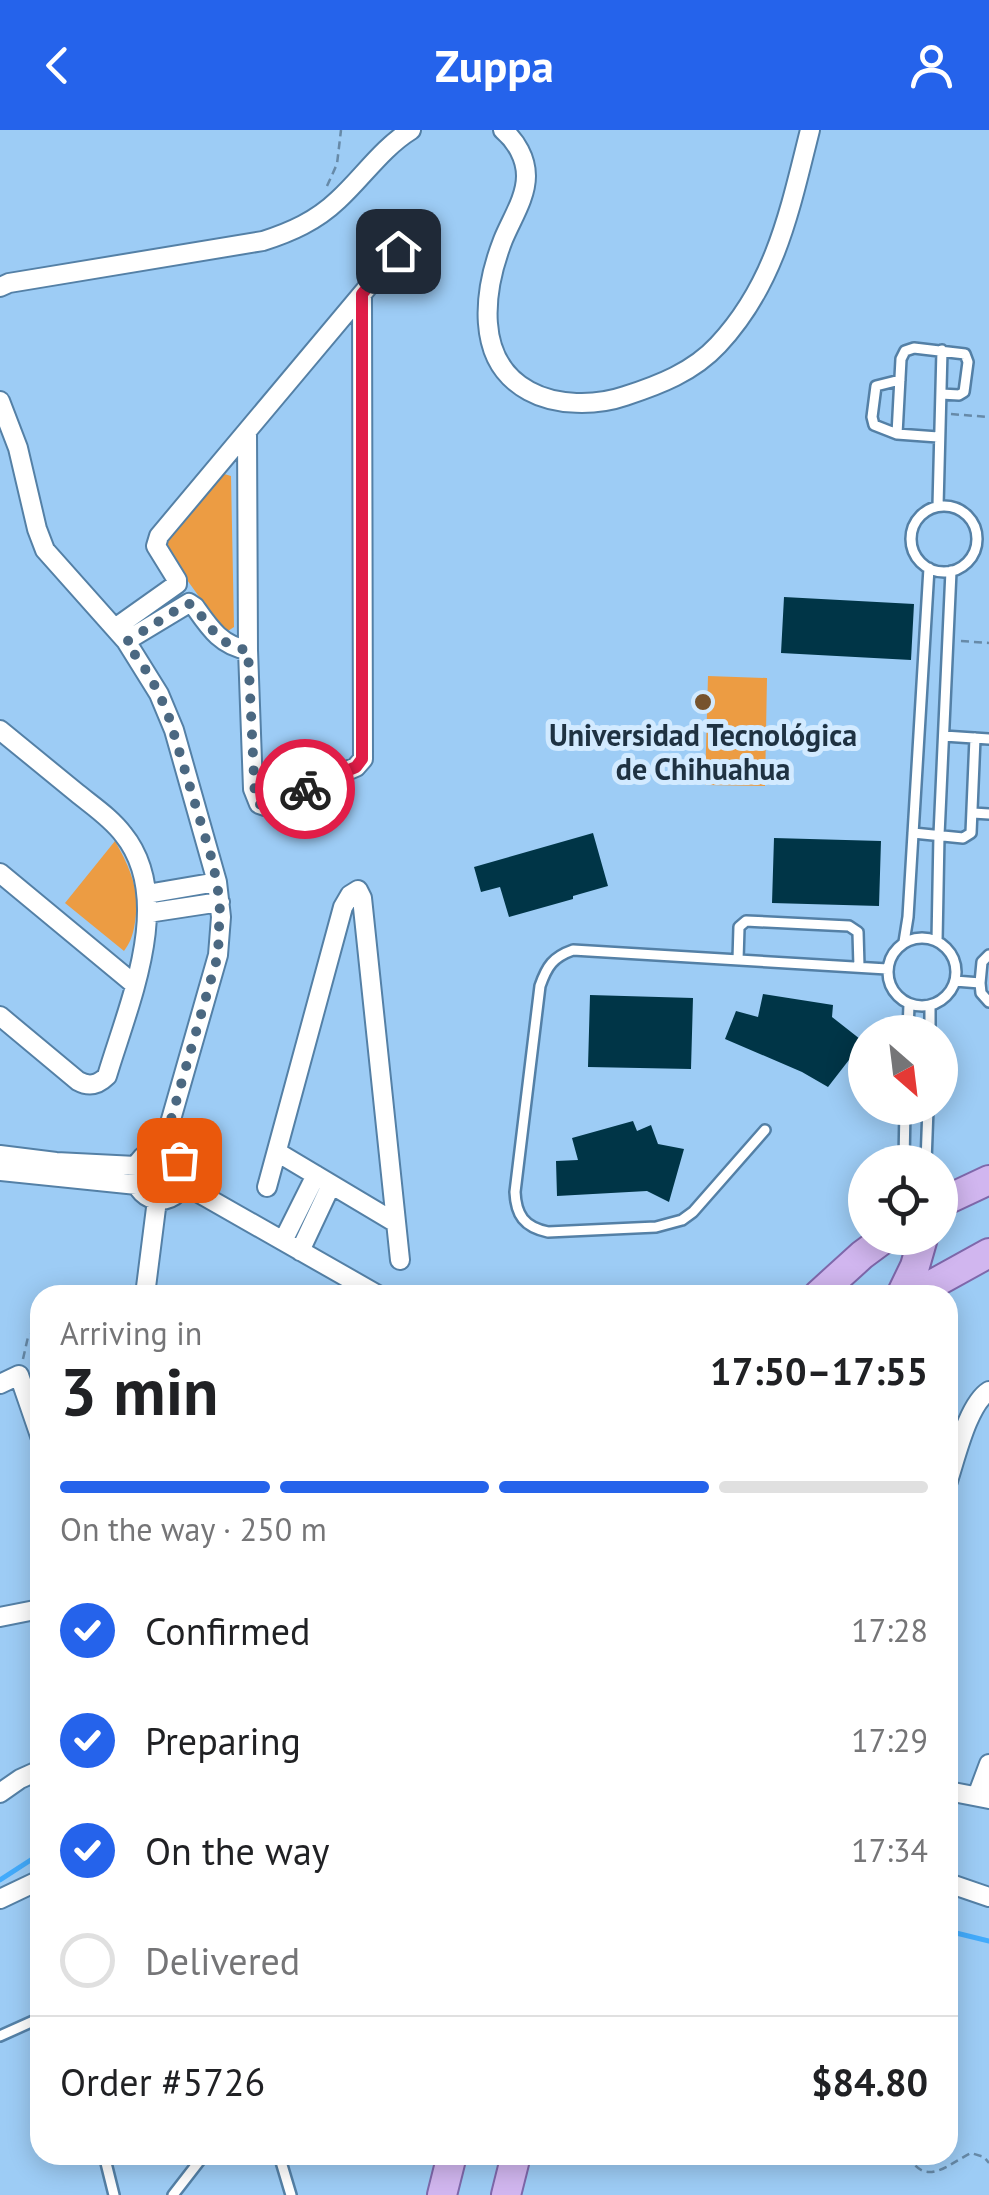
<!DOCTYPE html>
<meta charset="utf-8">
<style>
:root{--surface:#fff;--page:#f2f2f2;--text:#202124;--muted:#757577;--line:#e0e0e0;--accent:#2563eb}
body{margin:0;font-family:"PT Sans",sans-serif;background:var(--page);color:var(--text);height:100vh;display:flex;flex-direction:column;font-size:38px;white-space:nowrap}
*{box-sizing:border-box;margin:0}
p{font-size:32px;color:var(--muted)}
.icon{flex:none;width:55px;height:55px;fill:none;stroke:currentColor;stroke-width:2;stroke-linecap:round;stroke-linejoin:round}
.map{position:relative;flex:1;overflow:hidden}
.sheet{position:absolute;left:30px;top:1155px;width:928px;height:880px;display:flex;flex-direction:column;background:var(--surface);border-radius:30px;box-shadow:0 5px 25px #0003}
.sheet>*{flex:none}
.needle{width:65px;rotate:152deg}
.buttons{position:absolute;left:848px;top:885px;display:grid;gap:20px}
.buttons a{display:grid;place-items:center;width:110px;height:110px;border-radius:50%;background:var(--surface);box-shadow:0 5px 25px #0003;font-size:50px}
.pin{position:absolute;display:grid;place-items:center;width:85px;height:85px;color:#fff;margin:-42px;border-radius:20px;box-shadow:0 5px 15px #0006}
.courier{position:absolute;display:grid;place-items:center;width:100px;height:100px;margin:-50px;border:8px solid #e11d48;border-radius:50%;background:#fff;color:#222;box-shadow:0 2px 12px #0007}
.head em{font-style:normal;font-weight:700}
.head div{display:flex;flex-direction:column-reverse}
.head{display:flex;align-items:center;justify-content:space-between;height:170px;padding:0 30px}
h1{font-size:65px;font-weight:700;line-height:75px}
.bar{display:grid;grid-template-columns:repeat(4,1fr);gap:15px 10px;align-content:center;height:120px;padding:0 30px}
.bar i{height:12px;border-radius:8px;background:var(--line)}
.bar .active{background:var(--accent)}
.bar p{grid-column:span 4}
.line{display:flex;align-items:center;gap:25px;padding:0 30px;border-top:2px solid var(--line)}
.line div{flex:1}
ol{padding:0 30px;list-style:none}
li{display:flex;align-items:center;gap:30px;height:110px}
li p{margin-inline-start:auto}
li .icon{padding:10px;border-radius:50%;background:var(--accent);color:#fff;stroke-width:4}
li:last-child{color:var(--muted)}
li i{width:55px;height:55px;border:5px solid var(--line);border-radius:50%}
header{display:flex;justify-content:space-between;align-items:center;height:130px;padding:0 30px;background:var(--accent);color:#fff;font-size:45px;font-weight:700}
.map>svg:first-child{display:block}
</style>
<header><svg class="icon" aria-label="back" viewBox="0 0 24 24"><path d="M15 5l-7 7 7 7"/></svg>Zuppa<svg class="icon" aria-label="person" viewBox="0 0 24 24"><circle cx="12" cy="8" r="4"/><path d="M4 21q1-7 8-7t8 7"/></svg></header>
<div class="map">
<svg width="989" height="2065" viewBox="0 0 989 2065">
<rect width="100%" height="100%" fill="#9dccf5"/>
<path fill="#ec9c43" d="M221,343L231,346L234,497L228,501L218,493L167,422L166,411Z
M708,546L767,548L765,656L705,655Z
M115,711C132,741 141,763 134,798C132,807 130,813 124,821L65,773Z"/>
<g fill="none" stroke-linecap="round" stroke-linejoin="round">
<path stroke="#42abfc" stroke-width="5" d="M0,1750L40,1724
M948,1801L989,1811"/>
</g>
<path fill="#003547" d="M784,467L914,474L911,530L781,523Z
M593,703L608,756L573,766V769L509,787L500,757L481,762L474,737Z
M774,708L881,711L879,776L772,773Z
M763,864L833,875L832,887L860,909L856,914L859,917L828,957L802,942L725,909L736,881L758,887Z
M590,865L693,868L691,939L588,937Z
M633,991L637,1001L651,995L658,1014L684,1019L669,1072L647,1061L557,1066L556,1031L578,1030L572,1008Z"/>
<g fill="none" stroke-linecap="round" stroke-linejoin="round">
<g stroke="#5480a6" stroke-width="14">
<path id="lane" d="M900,250L876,256L872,287L874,295L897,304L938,307
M897,304L901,229L905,221L914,218L965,224L968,232L964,262L959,265L941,264
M938,376L942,220
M911 409a33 33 0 1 1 66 0a33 33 0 1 1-66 0Z
M944,606L989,609
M973,683L989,684
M913,703L963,708L971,703L975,608
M888 842a34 34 0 1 1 68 0a34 34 0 1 1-68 0Z
M937,811L939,705L951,441
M904,812L908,787L929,438
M738,830L739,797L746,791L849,796L858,802L859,837
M955,851L980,853L981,863L989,872
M980,853L982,832L989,825
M908,902L909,874
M930,902V875
M765,1000L693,1082L682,1090L656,1097L548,1102C524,1097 516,1085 515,1062L540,856C547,836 553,827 573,820L887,839
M904,1032L905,978
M926,1032L928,978
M0,1906L40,1888
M104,2025L114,2065
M279,2025L291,2065
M173,2065L204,2025"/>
</g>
<g stroke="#5480a6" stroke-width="22">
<path id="street" d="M503,0C516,11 526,28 526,46C526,68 511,90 503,110C484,159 473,231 529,261C556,276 596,276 625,266C659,255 693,242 718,215C776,153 790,79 810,0
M0,157L9,153L263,111C291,102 316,91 338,70C363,47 382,18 411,0
M0,271L18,318L37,399L45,420L126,511L159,564L174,600L217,752L221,787L218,825L162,1021
M247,302L248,520L253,659L259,674L265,676L356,637L363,629L362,164
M115,498L177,454V450L156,416L159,406L398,121
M126,511L189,473L195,477C209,497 221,516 248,520
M0,600C26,621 51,642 77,663C93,676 111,688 123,704C176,769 128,875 107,946C98,955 89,957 78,951L0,886
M0,743L134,854
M147,764L217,752
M148,783L220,772
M135 1045a25 25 0 1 1 50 0a25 25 0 1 1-50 0Z
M277,1022L396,1093
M0,1025L56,1032L136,1036
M0,1041L137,1055
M183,1054L378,1165
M267,1057L343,777L350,765L358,760L362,768L400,1130
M283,1111L316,1045
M300,1121L331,1055
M145,1165L157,1070
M0,1254L19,1245L40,1306
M948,1351C956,1327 968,1274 989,1261
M0,1487L40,1479
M948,1661L989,1669
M0,1663L20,1649L40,1640
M977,1666L989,1634
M948,1753L989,1767
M0,1769L40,1750"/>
</g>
<g stroke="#7f68ab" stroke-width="32">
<path id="primary" d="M940,1073L989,1050
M818,1165L862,1125L885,1108
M901,1165L915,1136L923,1108
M913,1165L989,1123
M442,2065L452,2025
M506,2065L516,2025"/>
</g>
<path stroke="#678aa8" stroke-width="2.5" stroke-dasharray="8 5" stroke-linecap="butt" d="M327,56L337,34L341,0
M951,284L989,287
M961,511L989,513
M99,1165L131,1156
M23,1229L28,1207L40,1196
M908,2025C925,2058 947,2035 971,2023L984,2027L989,2033"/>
<use href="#lane" stroke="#fff" stroke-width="9"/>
<use href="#street" stroke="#fff" stroke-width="18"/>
<use href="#primary" stroke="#d1b6ef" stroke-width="28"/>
</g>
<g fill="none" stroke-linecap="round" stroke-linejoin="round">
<path stroke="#4b6881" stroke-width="10" stroke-dasharray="0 18" d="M179,1030L168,1022L162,1021L218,825L220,772L213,733L167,581L150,546L126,512L186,474H192C209,494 219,517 248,520L255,668L259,674L264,676L305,659"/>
<path stroke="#e11d48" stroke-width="12" d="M305,659L356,637L362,629V164L398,121"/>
</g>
<circle fill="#77532d" stroke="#d2eaff" stroke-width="4" cx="703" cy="572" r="10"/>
<g text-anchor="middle" stroke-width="10" stroke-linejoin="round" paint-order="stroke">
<g font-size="30" font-weight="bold" fill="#1f3242" stroke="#d2eaff">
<text x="703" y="616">Universidad Tecnológica<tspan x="703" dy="34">de Chihuahua</tspan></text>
</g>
</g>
</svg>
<div class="buttons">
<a><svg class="needle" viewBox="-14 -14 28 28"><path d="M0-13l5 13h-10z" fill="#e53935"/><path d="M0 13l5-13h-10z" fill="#757577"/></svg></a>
<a><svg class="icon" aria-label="locate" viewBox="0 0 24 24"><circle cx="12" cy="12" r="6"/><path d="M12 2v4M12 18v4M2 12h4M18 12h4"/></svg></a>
</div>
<div class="pin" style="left:179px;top:1030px;background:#ea580c"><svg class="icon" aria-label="bag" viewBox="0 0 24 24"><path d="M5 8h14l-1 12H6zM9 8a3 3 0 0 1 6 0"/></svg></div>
<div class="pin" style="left:398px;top:121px;background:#1f2937"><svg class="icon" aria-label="home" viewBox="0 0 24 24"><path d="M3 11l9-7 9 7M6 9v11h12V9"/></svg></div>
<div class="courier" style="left:305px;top:659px"><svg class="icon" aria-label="bike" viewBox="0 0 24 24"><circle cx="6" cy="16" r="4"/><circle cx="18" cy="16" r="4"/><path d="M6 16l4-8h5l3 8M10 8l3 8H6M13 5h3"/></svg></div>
<section class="sheet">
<div class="head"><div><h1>3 min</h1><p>Arriving in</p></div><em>17:50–17:55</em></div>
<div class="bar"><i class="active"></i><i class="active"></i><i class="active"></i><i></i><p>On the way · 250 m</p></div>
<ol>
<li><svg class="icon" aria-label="check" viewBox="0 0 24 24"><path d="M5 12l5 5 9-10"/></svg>Confirmed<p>17:28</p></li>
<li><svg class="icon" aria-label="check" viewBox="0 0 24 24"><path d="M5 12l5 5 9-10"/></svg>Preparing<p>17:29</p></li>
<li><svg class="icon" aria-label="check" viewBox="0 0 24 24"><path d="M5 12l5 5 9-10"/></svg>On the way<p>17:34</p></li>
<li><i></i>Delivered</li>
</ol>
<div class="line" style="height:130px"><div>Order #5726</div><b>$84.80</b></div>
</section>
</div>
